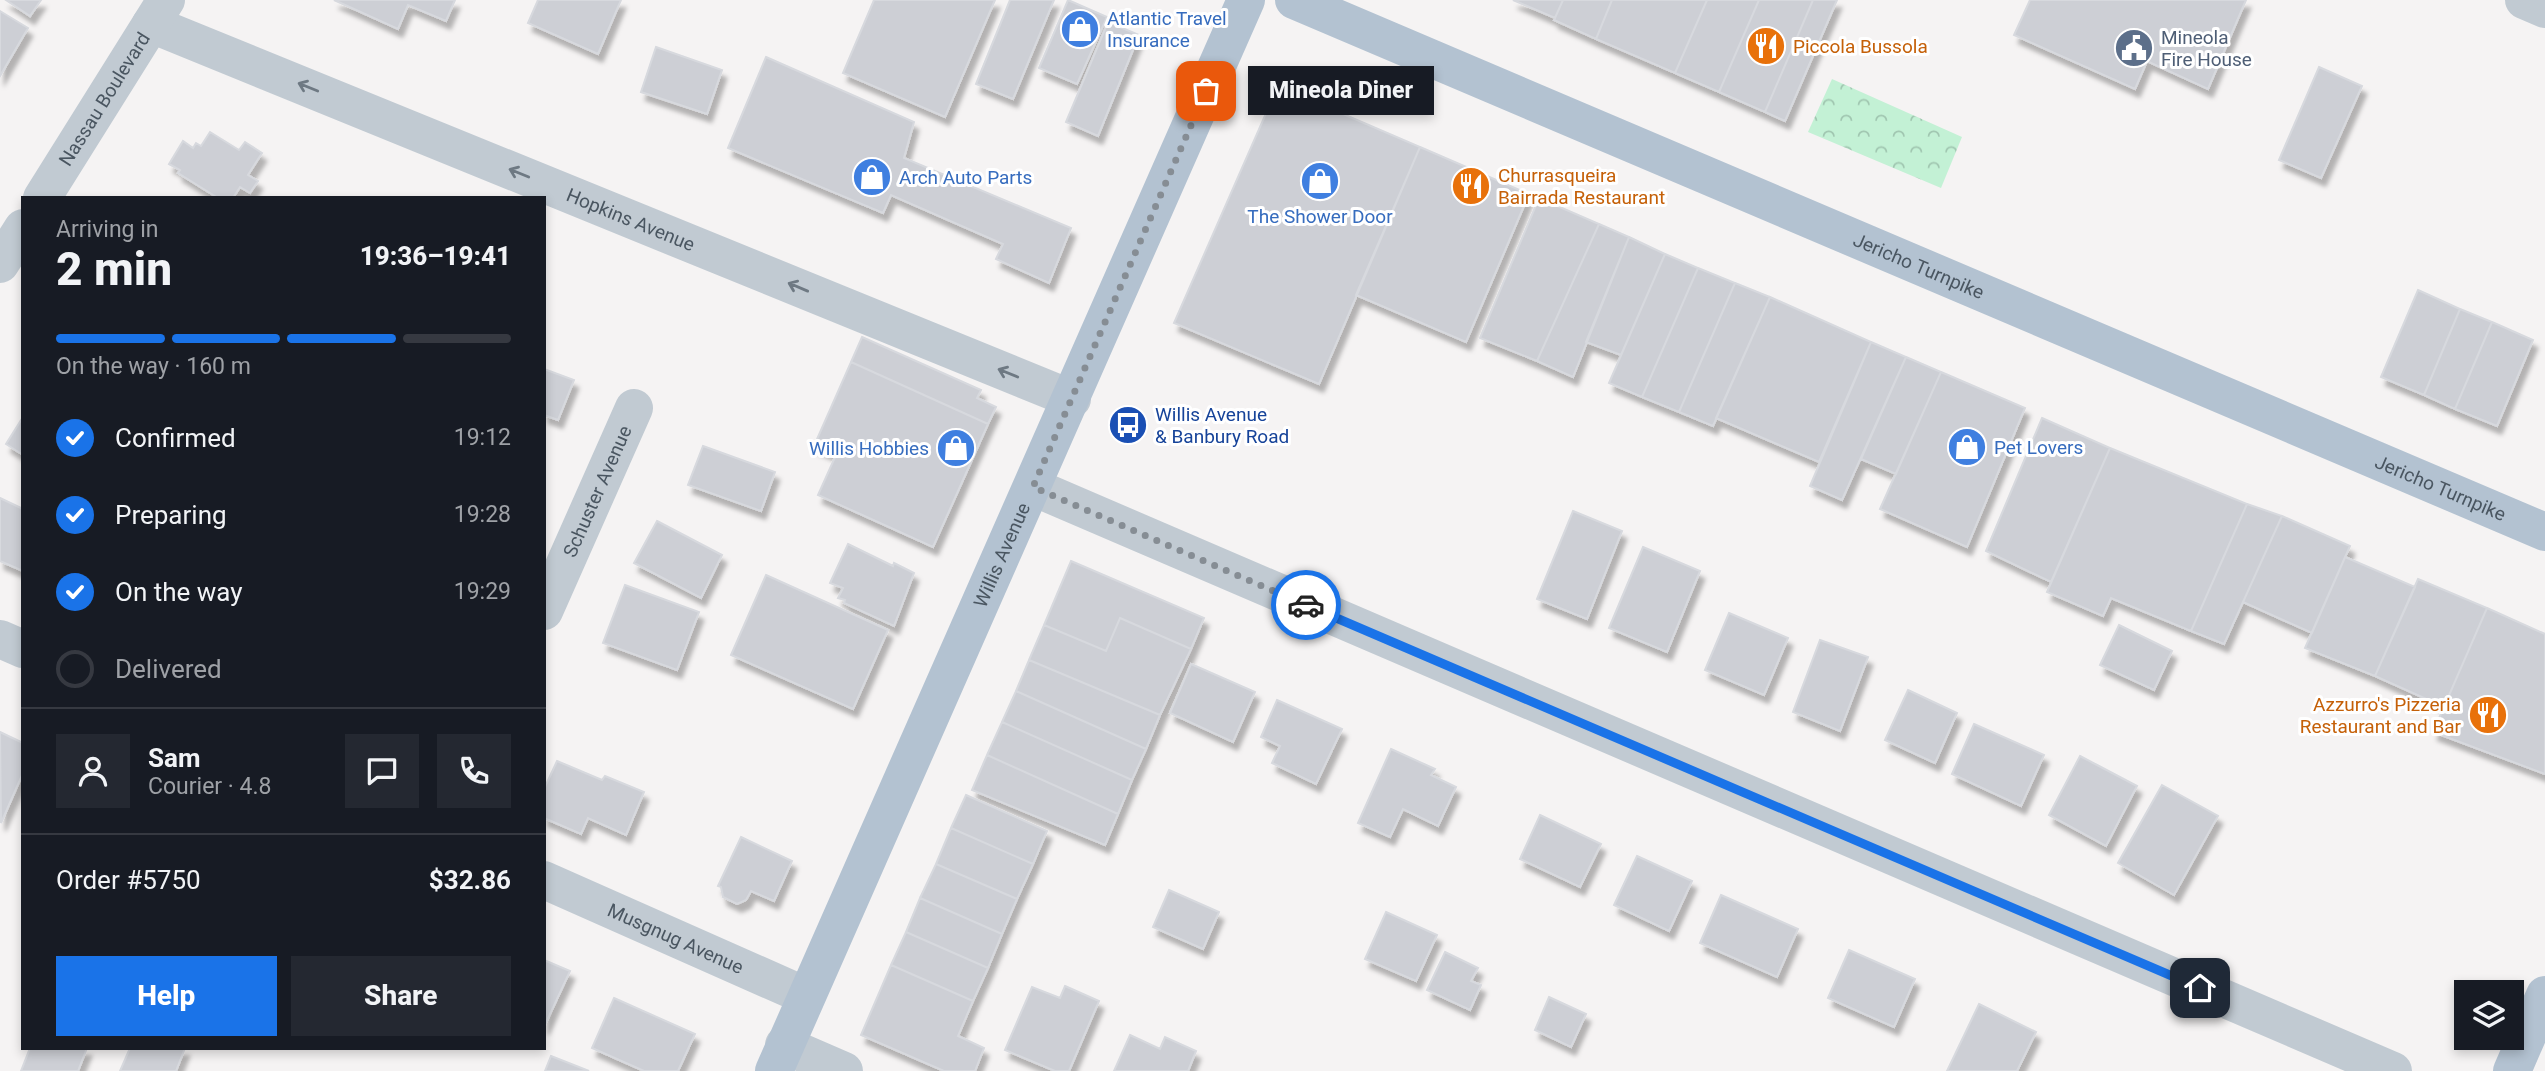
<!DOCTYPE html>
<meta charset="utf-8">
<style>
:root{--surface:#171b24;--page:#242831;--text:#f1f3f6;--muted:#9ea1a6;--line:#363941;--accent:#1a73e8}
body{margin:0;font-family:Roboto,sans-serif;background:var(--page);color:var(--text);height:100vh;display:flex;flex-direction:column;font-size:26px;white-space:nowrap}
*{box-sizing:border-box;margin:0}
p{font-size:23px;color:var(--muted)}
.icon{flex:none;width:38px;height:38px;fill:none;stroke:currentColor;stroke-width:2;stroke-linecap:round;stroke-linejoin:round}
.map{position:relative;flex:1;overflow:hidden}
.sheet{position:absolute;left:21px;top:196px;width:525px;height:854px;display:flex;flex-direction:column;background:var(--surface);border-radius:0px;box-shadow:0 4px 10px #0003}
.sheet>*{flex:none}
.tools{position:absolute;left:2454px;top:980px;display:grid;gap:14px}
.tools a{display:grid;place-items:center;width:70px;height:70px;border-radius:0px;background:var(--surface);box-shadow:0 4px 10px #0003;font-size:35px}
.pin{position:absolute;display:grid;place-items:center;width:60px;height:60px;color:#fff;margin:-30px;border-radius:14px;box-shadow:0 4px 10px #0006}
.courier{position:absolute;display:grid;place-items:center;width:70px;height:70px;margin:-35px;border:5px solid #1a73e8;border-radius:50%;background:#fff;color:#222;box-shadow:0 2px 9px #0007}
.bubble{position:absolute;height:49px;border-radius:0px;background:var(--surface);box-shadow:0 4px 10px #0003;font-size:23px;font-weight:800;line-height:49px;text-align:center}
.headline em{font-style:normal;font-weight:800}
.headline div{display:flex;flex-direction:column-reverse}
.headline{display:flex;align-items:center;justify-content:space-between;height:119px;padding:0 35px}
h1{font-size:46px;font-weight:800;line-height:52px}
.bar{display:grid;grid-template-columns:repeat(4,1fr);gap:10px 7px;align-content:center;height:84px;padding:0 35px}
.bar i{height:9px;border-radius:5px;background:var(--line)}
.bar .active{background:var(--accent)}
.bar p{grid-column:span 4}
.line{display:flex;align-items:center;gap:18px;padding:0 35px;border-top:2px solid var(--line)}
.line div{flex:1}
.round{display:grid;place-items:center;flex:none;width:74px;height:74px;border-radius:0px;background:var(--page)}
ol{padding:0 35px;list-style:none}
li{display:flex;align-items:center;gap:21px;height:77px}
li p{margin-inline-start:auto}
li .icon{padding:7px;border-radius:50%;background:var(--accent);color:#fff;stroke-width:4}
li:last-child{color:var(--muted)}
li i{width:38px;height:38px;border:4px solid var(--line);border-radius:50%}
.button{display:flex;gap:14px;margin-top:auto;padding:14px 35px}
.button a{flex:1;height:80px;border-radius:0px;background:var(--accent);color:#fff;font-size:28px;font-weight:800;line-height:80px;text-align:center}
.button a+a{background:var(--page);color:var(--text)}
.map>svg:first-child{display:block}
</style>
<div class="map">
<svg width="2545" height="1071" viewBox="0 0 2545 1071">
<defs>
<pattern id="park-crowns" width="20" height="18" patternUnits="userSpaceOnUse" patternTransform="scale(1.75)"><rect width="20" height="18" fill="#c3f1d5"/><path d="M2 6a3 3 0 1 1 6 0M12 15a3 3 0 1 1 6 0" fill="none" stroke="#a0c6b0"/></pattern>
<filter id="shadow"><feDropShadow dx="4.5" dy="8" stdDeviation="2" flood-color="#0004"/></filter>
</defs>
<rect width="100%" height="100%" fill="#f5f3f3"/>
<path fill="url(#park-crowns)" d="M1832,79L1962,137L1941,188L1808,132Z"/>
<path fill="#cdcfd5" stroke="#d7d9de" stroke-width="2" filter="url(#shadow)" d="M6,0H41L30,16Z
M334,0H455L446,21L408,5L398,29Z
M538,0H621L598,54L528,23Z
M874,0H995L945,117L843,73Z
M1010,0H1054L1013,99L976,84Z
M1068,0L1107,17L1077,84L1039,68Z
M1513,0H1563L1555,18Z
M1563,0H1612L1596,39L1554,20Z
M1612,0H1707L1675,73L1596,39Z
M1707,0H1759L1719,92L1675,73Z
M1759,0H1813L1765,112L1719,92Z
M1813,0H1837L1785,121L1765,112Z
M2030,0H2246L2208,89L2147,61L2135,89L2014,35Z
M0,11L28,28L0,76Z
M1108,22L1139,35L1098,136L1066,122Z
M656,47L722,70L707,114L641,92Z
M766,57L914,122L904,158L1071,228L1049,283L996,259L1003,244L891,195L883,213L728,148Z
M2319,67L2362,86L2321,178L2279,160Z
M1278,86L1420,147L1319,384L1174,323Z
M210,132L239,150L245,142L262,153L248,175L258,181L250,193L240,187L233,198H218L178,173L180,170L169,164L183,141L193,148L196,143L201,146Z
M1420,147L1529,194L1466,342L1356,295Z
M1539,198L1599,224L1537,361L1480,338Z
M1599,224L1629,237L1573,377L1537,361Z
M1629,237L1665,254L1621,355L1586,342Z
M1665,254L1698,268L1642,397L1609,383Z
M1698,268L1735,283L1679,412L1642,397Z
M1735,283L1770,297L1713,426L1679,412Z
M2418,290L2460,309L2424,395L2381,377Z
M1770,297L1871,342L1819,462L1716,418Z
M2460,309L2492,322L2455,409L2424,395Z
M2492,322L2533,340L2497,426L2455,409Z
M862,337L981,390L977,398L996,407L988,424L851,362Z
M1871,342L1906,357L1842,500L1810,486Z
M1906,357L1941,372L1896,474L1861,459Z
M851,362L988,424L933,547L818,495L836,455L814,446Z
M544,369L574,380L558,420L544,415Z
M1941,372L2025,408L1967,547L1880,509Z
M23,417V455L6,444Z
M2042,418L2110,448L2051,582L1986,551Z
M703,446L775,472L761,511L688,485Z
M2110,448L2247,504L2191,631L2111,598L2103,616L2047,592Z
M0,498L23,509V571L0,561Z
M2247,504L2282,516L2224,644L2191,631Z
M1573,511L1622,531L1587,619L1537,599Z
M2282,516L2350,546L2312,633L2243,602Z
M657,521L722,555L701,598L634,563Z
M848,544L893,566L894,563L914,573L894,626L844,603L845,600L838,598L843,588L830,583Z
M1643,547L1700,571L1667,652L1609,628Z
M2345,557L2415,587L2375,676L2305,648Z
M1071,561L1204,618L1191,649L1120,618L1106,651L1044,625Z
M766,575L888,630L853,709L731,655Z
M2418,579L2487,608L2444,707L2375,676Z
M625,585L699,612L677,670L603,643Z
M2487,608L2545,634V774L2433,732Z
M1729,613L1788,638L1764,695L1705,670Z
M1120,618L1191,649L1160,715L1029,660L1044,625L1106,651Z
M2119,625L2172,651L2154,690L2100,665Z
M1820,640L1868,657L1840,731L1793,712Z
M1029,660L1160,715L1146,749L1016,691Z
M1191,664L1255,692L1233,742L1170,713Z
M1908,690L1957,713L1935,763L1885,740Z
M1016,691L1146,749L1132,780L1002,722Z
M1277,700L1342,729L1316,784L1272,763L1280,746L1261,737Z
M1002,722L1132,780L1118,814L987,755Z
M1974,724L2044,755L2021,806L1952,774Z
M0,732L23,743V773L1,823Z
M1391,749L1435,769L1431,775L1456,787L1438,826L1403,809L1390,837L1358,823Z
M987,755L1118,814L1105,845L972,790Z
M2080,756L2137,786L2106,846L2049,815Z
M557,761L602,780L605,776L644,792L626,835L588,818L581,834L544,818V789Z
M2162,785L2218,816L2174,895L2118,863Z
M966,795L1047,831L1033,864L951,828Z
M1540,815L1601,844L1580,887L1520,859Z
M951,828L1033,864L1017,899L936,864Z
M741,837L792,861L774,901L751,891L746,900L737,904L723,897L721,887L718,886Z
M1637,856L1692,881L1669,931L1614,905Z
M936,864L1017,899L1002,934L920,898Z
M1169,890L1219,912L1203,949L1153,927Z
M1721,895L1798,929L1777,977L1700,943Z
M920,898L1002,934L988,968L906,932Z
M1386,912L1437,935L1416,981L1365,959Z
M906,932L988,968L973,1001L891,965Z
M1849,950L1915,979L1894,1027L1828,998Z
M1445,952L1478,968L1471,981L1481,985L1470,1010L1427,990Z
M544,960L570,971L544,1027Z
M891,965L973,1001L958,1036L984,1048L975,1071H944L861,1035Z
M1065,986L1099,1001L1069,1071H1055L1005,1050L1032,987L1060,998Z
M1549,997L1586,1014L1571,1047L1535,1030Z
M614,998L695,1034L678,1071H644L592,1048Z
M1979,1004L2036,1032L2017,1071H1947Z
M1130,1035L1160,1049L1165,1037L1196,1051L1188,1071H1114Z
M30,1048H87L78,1071H21Z
M130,1048H185L176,1071H120Z
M551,1056L589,1071H545Z"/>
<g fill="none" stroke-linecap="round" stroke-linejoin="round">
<g stroke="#c1cad2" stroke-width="38">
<path d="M2524,0L2545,9"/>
<path id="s1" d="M151,24L1072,399"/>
<path id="s2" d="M42,198L166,0"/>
<path d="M0,264L23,228"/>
<path d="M1033,487L2393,1071"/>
<path id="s3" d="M544,611L634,408"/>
<path d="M0,639L23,649"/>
<path id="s4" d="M544,880L806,996"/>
<path d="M784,1045L844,1071"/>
</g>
<g stroke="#b3c2d1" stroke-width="38">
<path id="s5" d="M1294,0L2545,532"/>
<path id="s6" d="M774,1071L1246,0"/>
<path d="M2512,1071L2545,995"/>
</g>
</g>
<defs><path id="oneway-shaft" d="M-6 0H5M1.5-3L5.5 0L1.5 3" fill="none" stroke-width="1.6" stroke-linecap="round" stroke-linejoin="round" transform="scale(1.75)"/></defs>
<g stroke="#6e7983">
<use href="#oneway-shaft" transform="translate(308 87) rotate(-158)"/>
<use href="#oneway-shaft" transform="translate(519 173) rotate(-158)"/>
<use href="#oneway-shaft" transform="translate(798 287) rotate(-157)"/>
<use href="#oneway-shaft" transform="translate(1008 373) rotate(-158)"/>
</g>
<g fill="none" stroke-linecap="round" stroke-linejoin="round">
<path stroke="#868d94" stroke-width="7" stroke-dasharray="0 12.6" d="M1206,91L1033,487L1306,605"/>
<path stroke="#1a73e8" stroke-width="9" d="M1306,605L2200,988"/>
</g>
<defs>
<g id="shop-disc" transform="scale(2.0125)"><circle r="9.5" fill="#3f7fe0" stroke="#fff"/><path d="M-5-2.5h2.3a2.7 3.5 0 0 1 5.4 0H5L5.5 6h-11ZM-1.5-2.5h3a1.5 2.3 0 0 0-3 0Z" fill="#fff"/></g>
<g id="restaurant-disc" transform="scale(2.0125)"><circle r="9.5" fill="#e8710a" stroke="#fff"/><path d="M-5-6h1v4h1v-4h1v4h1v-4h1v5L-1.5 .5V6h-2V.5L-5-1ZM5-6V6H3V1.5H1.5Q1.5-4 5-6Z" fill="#fff"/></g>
<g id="civic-disc" transform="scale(2.0125)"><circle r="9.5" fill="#5c6f8a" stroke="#fff"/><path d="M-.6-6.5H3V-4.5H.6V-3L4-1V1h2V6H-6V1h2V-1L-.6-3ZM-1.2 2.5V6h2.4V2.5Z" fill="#fff"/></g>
<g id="bus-disc" transform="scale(2.0125)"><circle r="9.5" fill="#1a4fb4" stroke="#fff"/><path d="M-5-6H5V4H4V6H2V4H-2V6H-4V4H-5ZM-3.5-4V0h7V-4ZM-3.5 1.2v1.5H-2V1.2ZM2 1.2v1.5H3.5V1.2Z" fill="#fff"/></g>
</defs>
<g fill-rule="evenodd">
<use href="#shop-disc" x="1080" y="29"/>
<use href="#restaurant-disc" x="1766" y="46"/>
<use href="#civic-disc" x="2134" y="48"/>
<use href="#shop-disc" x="872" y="177"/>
<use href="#shop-disc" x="1320" y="181"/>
<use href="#restaurant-disc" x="1471" y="186"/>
<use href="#bus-disc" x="1128" y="425"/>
<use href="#shop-disc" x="1967" y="447"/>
<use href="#shop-disc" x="956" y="448"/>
<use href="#restaurant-disc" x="2488" y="715"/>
</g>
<g text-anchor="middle" stroke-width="6" stroke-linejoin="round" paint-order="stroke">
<g font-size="19" fill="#366cbe" stroke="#fff" text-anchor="start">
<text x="1107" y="25">Atlantic Travel<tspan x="1107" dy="22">Insurance</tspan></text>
<text x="899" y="184">Arch Auto Parts</text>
<text x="1320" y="223" text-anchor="middle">The Shower Door</text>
<text x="1994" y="454">Pet Lovers</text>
<text x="929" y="455" text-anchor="end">Willis Hobbies</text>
</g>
<g font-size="19" fill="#4e5e75" stroke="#fff" text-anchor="start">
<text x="2161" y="44">Mineola<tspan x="2161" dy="22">Fire House</tspan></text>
</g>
<g font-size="19" fill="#c56008" stroke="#fff" text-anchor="start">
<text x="1793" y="53">Piccola Bussola</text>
<text x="1498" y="182">Churrasqueira<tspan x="1498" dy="22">Bairrada Restaurant</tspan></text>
<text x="2461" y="711" text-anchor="end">Azzurro's Pizzeria<tspan x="2461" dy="22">Restaurant and Bar</tspan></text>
</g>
<g font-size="19" fill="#4a5661" stroke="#fff">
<text dy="7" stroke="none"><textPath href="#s2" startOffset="117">Nassau Boulevard</textPath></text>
<text dy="7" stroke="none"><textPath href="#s1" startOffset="518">Hopkins Avenue</textPath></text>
<text dy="7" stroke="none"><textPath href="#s5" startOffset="679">Jericho Turnpike</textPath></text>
<text dy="7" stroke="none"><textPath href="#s5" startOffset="1246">Jericho Turnpike</textPath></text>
<text dy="7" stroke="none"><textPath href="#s3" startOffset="131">Schuster Avenue</textPath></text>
<text dy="7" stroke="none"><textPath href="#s6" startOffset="564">Willis Avenue</textPath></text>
<text dy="7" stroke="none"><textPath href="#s4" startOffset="144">Musgnug Avenue</textPath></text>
</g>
<g font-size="19" fill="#164399" stroke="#fff" text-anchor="start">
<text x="1155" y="421">Willis Avenue<tspan x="1155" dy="22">&amp; Banbury Road</tspan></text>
</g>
</g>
</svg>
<div class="tools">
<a><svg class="icon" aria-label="layers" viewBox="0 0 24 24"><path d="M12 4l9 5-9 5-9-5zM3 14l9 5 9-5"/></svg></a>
</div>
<div class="pin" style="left:1206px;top:91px;background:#ea580c"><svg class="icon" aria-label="bag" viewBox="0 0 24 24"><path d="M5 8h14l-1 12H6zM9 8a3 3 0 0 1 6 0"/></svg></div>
<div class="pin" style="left:2200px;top:988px;background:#1f2937"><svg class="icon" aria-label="home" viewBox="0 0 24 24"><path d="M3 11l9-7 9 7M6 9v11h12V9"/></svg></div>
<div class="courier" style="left:1306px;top:605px"><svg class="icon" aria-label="car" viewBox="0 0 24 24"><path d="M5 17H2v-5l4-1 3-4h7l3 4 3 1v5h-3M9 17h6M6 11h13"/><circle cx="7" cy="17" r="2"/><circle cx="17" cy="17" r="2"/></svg></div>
<div class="bubble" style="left:1248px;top:66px;width:186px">Mineola Diner</div>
<section class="sheet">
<div class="headline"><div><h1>2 min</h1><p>Arriving in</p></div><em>19:36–19:41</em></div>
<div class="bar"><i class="active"></i><i class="active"></i><i class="active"></i><i></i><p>On the way · 160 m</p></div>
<ol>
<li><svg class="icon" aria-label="check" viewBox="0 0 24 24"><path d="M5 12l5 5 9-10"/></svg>Confirmed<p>19:12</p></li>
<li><svg class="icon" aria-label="check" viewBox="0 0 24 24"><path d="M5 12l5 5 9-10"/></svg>Preparing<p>19:28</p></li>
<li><svg class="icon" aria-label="check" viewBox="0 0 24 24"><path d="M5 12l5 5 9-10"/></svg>On the way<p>19:29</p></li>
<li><i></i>Delivered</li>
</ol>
<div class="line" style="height:126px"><a class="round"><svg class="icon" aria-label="person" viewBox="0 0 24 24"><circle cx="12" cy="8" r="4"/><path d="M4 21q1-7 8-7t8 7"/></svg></a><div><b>Sam</b><p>Courier · 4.8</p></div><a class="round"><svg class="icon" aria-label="chat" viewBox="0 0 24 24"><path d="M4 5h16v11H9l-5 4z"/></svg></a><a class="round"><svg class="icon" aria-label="phone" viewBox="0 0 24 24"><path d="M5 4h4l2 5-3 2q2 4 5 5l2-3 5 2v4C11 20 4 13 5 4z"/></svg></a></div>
<div class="line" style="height:91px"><div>Order #5750</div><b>$32.86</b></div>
<div class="button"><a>Help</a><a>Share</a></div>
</section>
</div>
